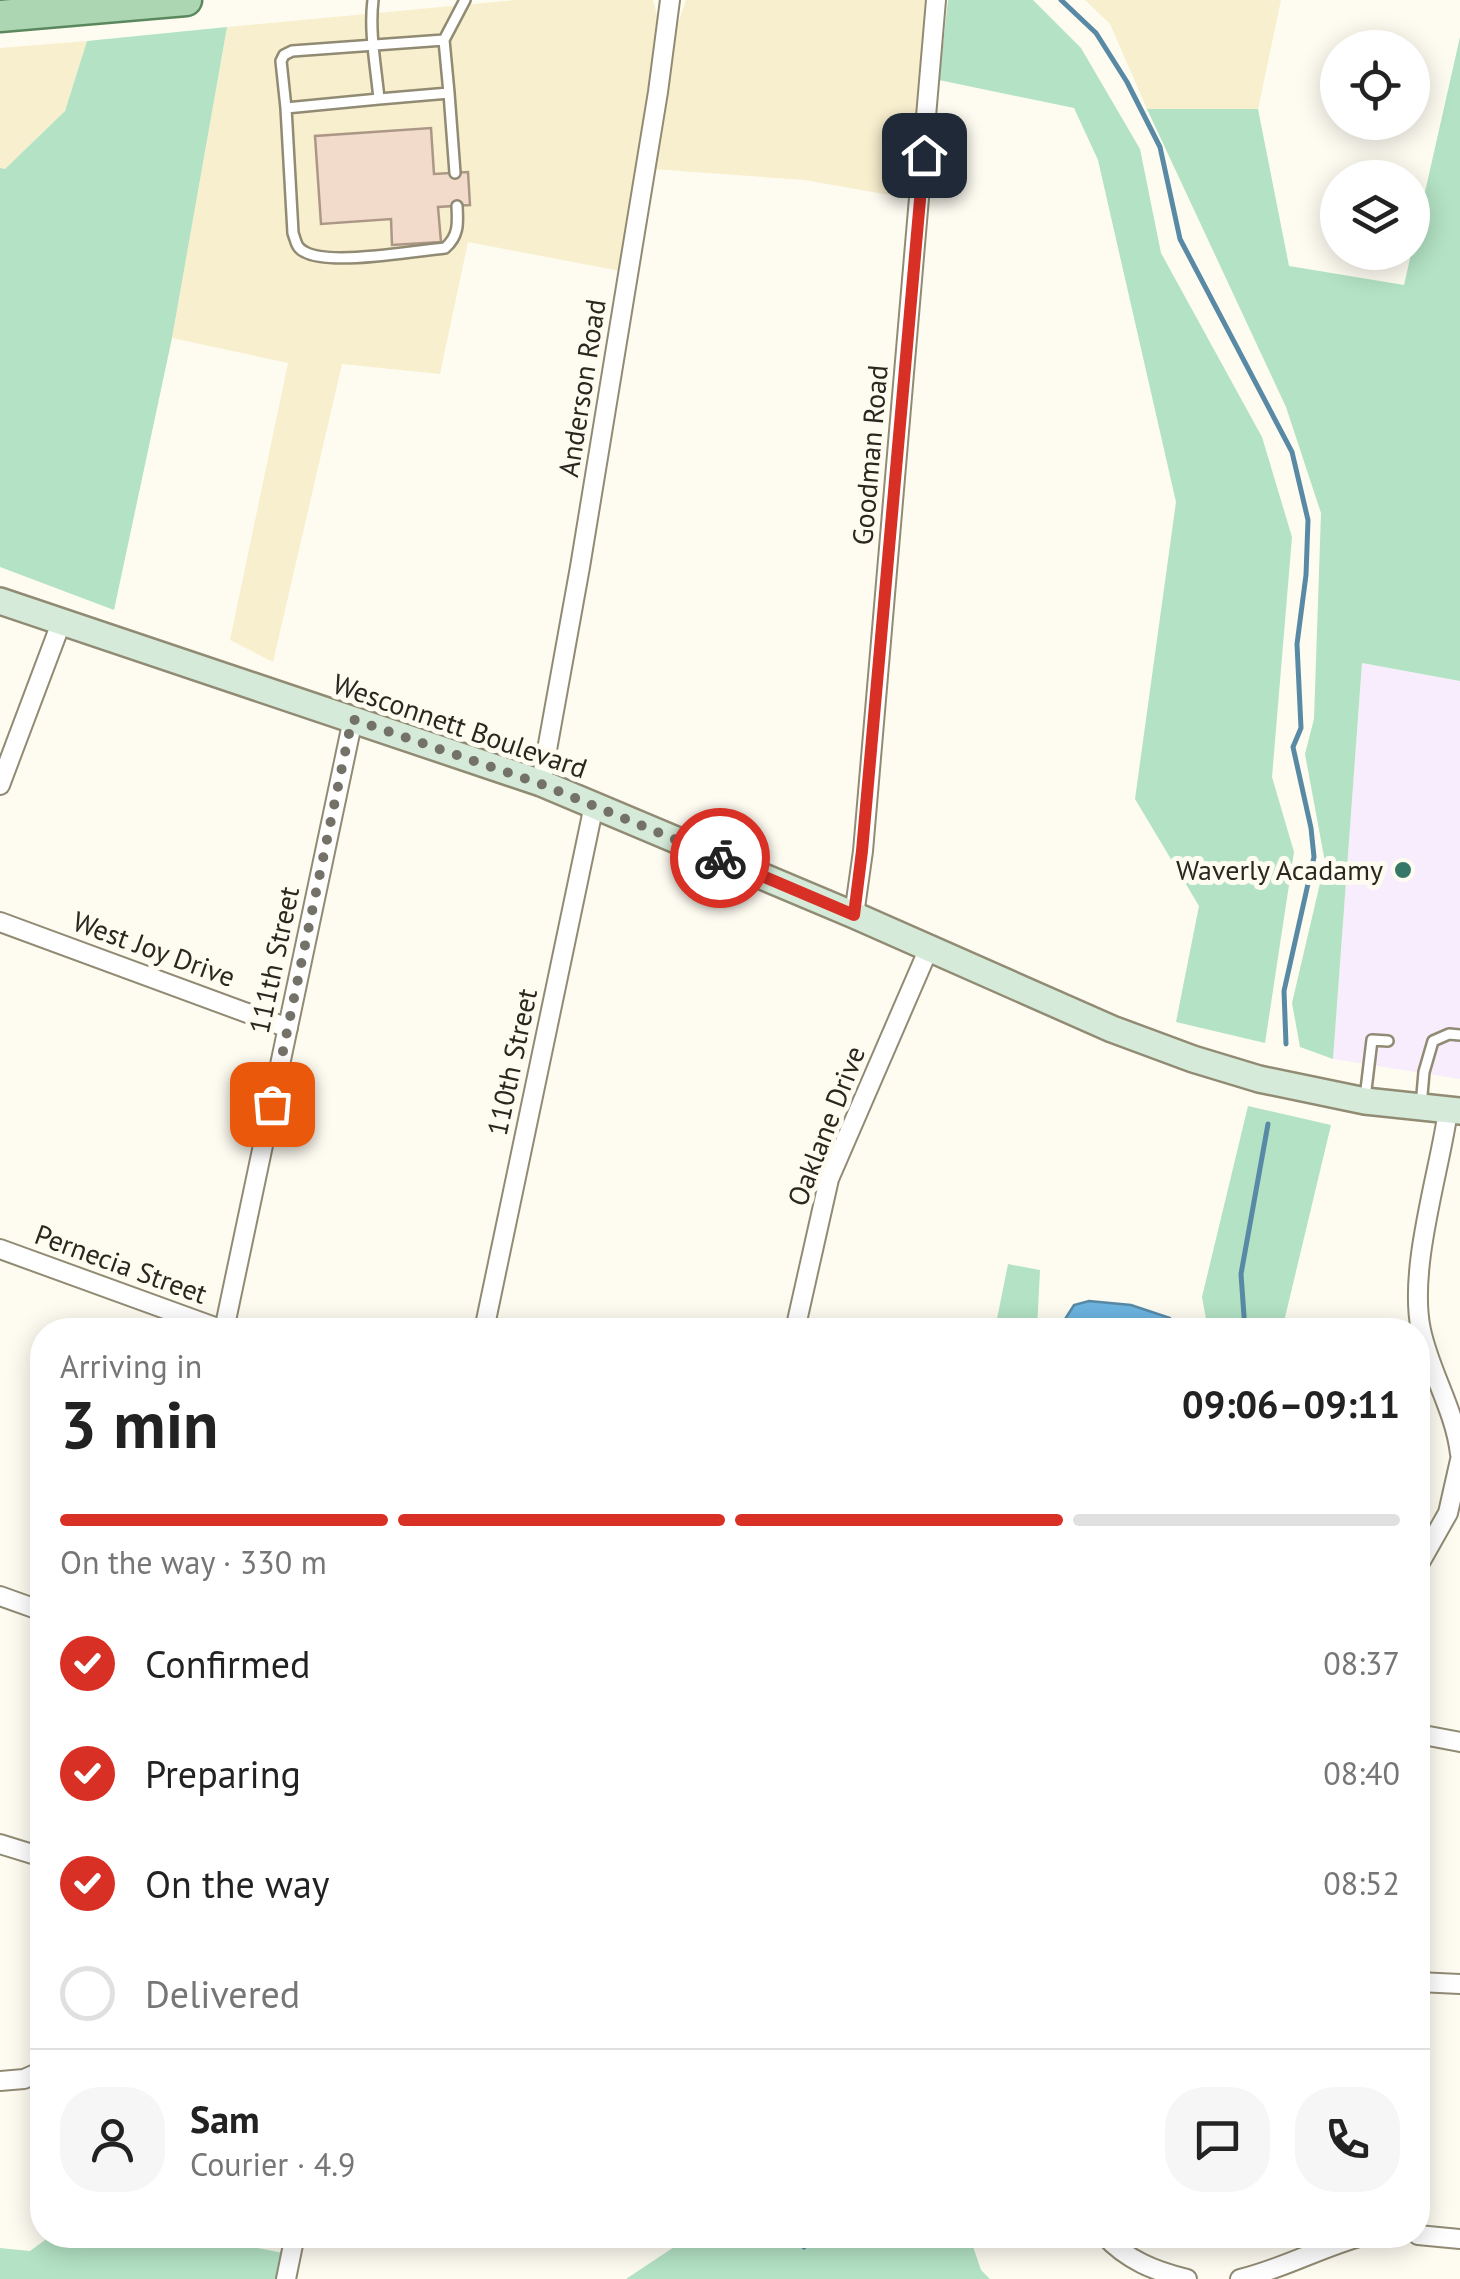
<!DOCTYPE html>
<meta charset="utf-8">
<style>
:root{--surface:#fff;--page:#f6f6f6;--text:#222;--muted:#767676;--line:#e0e0e0;--accent:#d93025}
body{margin:0;font-family:"PT Sans",sans-serif;background:var(--page);color:var(--text);height:100vh;display:flex;flex-direction:column;font-size:38px;white-space:nowrap}
*{box-sizing:border-box;margin:0}
p{font-size:32px;color:var(--muted)}
.icon{flex:none;width:55px;height:55px;fill:none;stroke:currentColor;stroke-width:2;stroke-linecap:round;stroke-linejoin:round}
.map{position:relative;flex:1;overflow:hidden}
.sheet{position:absolute;left:30px;top:1318px;width:1400px;height:930px;display:flex;flex-direction:column;background:var(--surface);border-radius:40px;box-shadow:0 5px 25px #0003}
.sheet>*{flex:none}
.controls{position:absolute;left:1320px;top:30px;display:grid;gap:20px}
.controls a{display:grid;place-items:center;width:110px;height:110px;border-radius:50%;background:var(--surface);box-shadow:0 5px 25px #0003;font-size:50px}
.pin{position:absolute;display:grid;place-items:center;width:85px;height:85px;color:#fff;margin:-42px;border-radius:20px;box-shadow:0 5px 15px #0006}
.courier{position:absolute;display:grid;place-items:center;width:100px;height:100px;margin:-50px;border:8px solid #d93025;border-radius:50%;background:#fff;color:#222;box-shadow:0 2px 12px #0007}
.overview em{font-style:normal;font-weight:700}
.overview div{display:flex;flex-direction:column-reverse}
.overview{display:flex;align-items:center;justify-content:space-between;height:170px;padding:0 30px}
h1{font-size:65px;font-weight:700;line-height:75px}
.bar{display:grid;grid-template-columns:repeat(4,1fr);gap:15px 10px;align-content:center;height:120px;padding:0 30px}
.bar i{height:12px;border-radius:8px;background:var(--line)}
.bar .selected{background:var(--accent)}
.bar p{grid-column:span 4}
.line{display:flex;align-items:center;gap:25px;padding:0 30px;border-top:2px solid var(--line)}
.line div{flex:1}
.round{display:grid;place-items:center;flex:none;width:105px;height:105px;border-radius:40px;background:var(--page)}
ol{padding:0 30px;list-style:none}
li{display:flex;align-items:center;gap:30px;height:110px}
li p{margin-inline-start:auto}
li .icon{padding:10px;border-radius:50%;background:var(--accent);color:#fff;stroke-width:4}
li:last-child{color:var(--muted)}
li i{width:55px;height:55px;border:5px solid var(--line);border-radius:50%}
.map>svg:first-child{display:block}
</style>
<div class="map">
<svg width="1460" height="2279" viewBox="0 0 1460 2279">
<rect width="100%" height="100%" fill="#fefcf1"/>
<path fill="#f8efce" d="M515,0H653L660,27L620,271L468,242L440,374L342,364L273,662L230,640L288,363L172,338L227,27Z
M686,0H929L913,199L804,180L652,169L677,27Z
M1085,0H1281L1258,109H1147L1110,24Z
M87,41L65,111L5,169L0,168V48Z"/>
<path fill="#f7edfd" d="M1362,663L1460,681V1079L1333,1059Z"/>
<path fill="#b3e2c4" d="M948,0H1033L1081,48L1140,149L1161,253L1262,437L1292,537L1272,777L1294,852L1265,1043L1176,1022L1199,906L1135,799L1176,502L1098,160L1074,108L939,80Z
M227,27L172,338L114,610L0,567V168L5,169L65,111L87,41Z
M1460,37V681L1362,663L1333,1059L1300,1047L1292,1003L1325,862L1305,754L1314,719L1321,513L1286,407L1147,109H1258L1289,266L1404,285Z
M1248,1106L1331,1125L1282,1330H1208L1202,1297Z
M1008,1264L1040,1270L1037,1330H954L995,1329Z
M52,2235H191L283,2253L277,2279H0V2248L30,2251Z
M692,2235H969L981,2270L990,2279H626Z"/>
<path fill="#6cb4e1" stroke="#588aa6" stroke-width="2.5" d="M1089,1301L1131,1305L1170,1318L1175,1330H1058L1074,1305Z"/>
<g fill="none" stroke-linecap="round" stroke-linejoin="round">
<path stroke="#588aa6" stroke-width="5" d="M1061,0L1096,33L1127,82L1160,147L1180,239L1292,452L1308,520L1306,575L1297,644L1301,728L1293,747L1311,828L1314,857L1284,991L1286,1044
M1245,1330L1241,1274L1268,1124
M804,2247L811,2235"/>
</g>
<path fill="#f2dbca" stroke="#ac9787" stroke-width="2.5" d="M431,128L434,174L468,172L470,205L438,207L441,242L392,245L391,219L321,224L315,136Z"/>
<g fill="none" stroke-linecap="round" stroke-linejoin="round">
<g stroke="#918b74" stroke-width="14">
<path id="lane" d="M373,0C369,32 376,67 379,99L286,108L281,61L284,55L292,51L444,40L449,93L379,99
M444,40L465,0
M449,93L455,173
M286,108L293,233C296,241 296,248 305,252C330,266 414,251 445,248C459,236 458,223 457,206
M1365,1098L1372,1040L1388,1041
M1421,1106L1424,1072L1433,1041L1449,1034L1460,1035"/>
</g>
<g stroke="#918b74" stroke-width="22">
<path id="street" d="M541,783L580,567L658,92L670,0
M0,785L61,623
M854,915L863,851L936,0
M0,922L288,1028
M1448,1111C1439,1174 1408,1269 1421,1330C1430,1373 1455,1410 1460,1454
M0,1249L223,1330
M224,1330L353,719
M484,1330L594,805
M795,1330L829,1179L929,948
M1418,1566L1448,1513L1460,1460
M0,1596L42,1611
M1418,1734L1460,1742
M0,1844L42,1857
M1418,1982L1460,1984
M0,2081L24,2079L42,2071
M1104,2235C1127,2260 1154,2271 1187,2279
M1418,2235L1460,2239
M286,2279L295,2235
M1240,2279C1283,2269 1323,2246 1366,2235"/>
</g>
<g stroke="#918b74" stroke-width="30">
<path id="secondary" d="M0,601L541,783L854,915L1112,1029L1193,1059L1259,1079L1365,1101L1460,1111"/>
</g>
<g stroke="#5a875c" stroke-width="35">
<path id="primary" d="M0,16L186,0"/>
</g>
<use href="#lane" stroke="#fff" stroke-width="9"/>
<use href="#street" stroke="#fff" stroke-width="18"/>
<use href="#secondary" stroke="#d5ead8" stroke-width="25"/>
<use href="#primary" stroke="#acd6b2" stroke-width="30"/>
</g>
<g fill="none" stroke-linecap="round" stroke-linejoin="round">
<path stroke="#747268" stroke-width="10" stroke-dasharray="0 18" d="M272,1104L352,719L541,784L720,858"/>
<path stroke="#d93025" stroke-width="12" d="M720,858L854,915L862,851L924,155"/>
</g>
<circle fill="#367767" stroke="#fefcf1" stroke-width="4" cx="1403" cy="870" r="10"/>
<g text-anchor="middle" stroke-width="10" stroke-linejoin="round" paint-order="stroke">
<g font-size="28" fill="#2a271e" stroke="#fefcf1">
<text transform="translate(582 388) rotate(-81)" y="10">Anderson Road</text>
<text transform="translate(870 455) rotate(-85)" y="10">Goodman Road</text>
<text transform="translate(460 726) rotate(19)" y="10">Wesconnett Boulevard</text>
<text transform="translate(154 949) rotate(20)" y="10">West Joy Drive</text>
<text transform="translate(274 960) rotate(-78)" y="10">111th Street</text>
<text transform="translate(512 1062) rotate(-78)" y="10">110th Street</text>
<text transform="translate(826 1126) rotate(-69)" y="10">Oaklane Drive</text>
<text transform="translate(121 1264) rotate(20)" y="10">Pernecia Street</text>
</g>
<g font-size="28" fill="#2a271e" stroke="#fefcf1" text-anchor="end">
<text x="1383" y="880">Waverly Acadamy</text>
</g>
</g>
</svg>
<div class="controls">
<a><svg class="icon" aria-label="locate" viewBox="0 0 24 24"><circle cx="12" cy="12" r="6"/><path d="M12 2v4M12 18v4M2 12h4M18 12h4"/></svg></a>
<a><svg class="icon" aria-label="layers" viewBox="0 0 24 24"><path d="M12 4l9 5-9 5-9-5zM3 14l9 5 9-5"/></svg></a>
</div>
<div class="pin" style="left:272px;top:1104px;background:#ea580c"><svg class="icon" aria-label="bag" viewBox="0 0 24 24"><path d="M5 8h14l-1 12H6zM9 8a3 3 0 0 1 6 0"/></svg></div>
<div class="pin" style="left:924px;top:155px;background:#1f2937"><svg class="icon" aria-label="home" viewBox="0 0 24 24"><path d="M3 11l9-7 9 7M6 9v11h12V9"/></svg></div>
<div class="courier" style="left:720px;top:858px"><svg class="icon" aria-label="bike" viewBox="0 0 24 24"><circle cx="6" cy="16" r="4"/><circle cx="18" cy="16" r="4"/><path d="M6 16l4-8h5l3 8M10 8l3 8H6M13 5h3"/></svg></div>
<section class="sheet">
<div class="overview"><div><h1>3 min</h1><p>Arriving in</p></div><em>09:06–09:11</em></div>
<div class="bar"><i class="selected"></i><i class="selected"></i><i class="selected"></i><i></i><p>On the way · 330 m</p></div>
<ol>
<li><svg class="icon" aria-label="check" viewBox="0 0 24 24"><path d="M5 12l5 5 9-10"/></svg>Confirmed<p>08:37</p></li>
<li><svg class="icon" aria-label="check" viewBox="0 0 24 24"><path d="M5 12l5 5 9-10"/></svg>Preparing<p>08:40</p></li>
<li><svg class="icon" aria-label="check" viewBox="0 0 24 24"><path d="M5 12l5 5 9-10"/></svg>On the way<p>08:52</p></li>
<li><i></i>Delivered</li>
</ol>
<div class="line" style="height:180px"><a class="round"><svg class="icon" aria-label="person" viewBox="0 0 24 24"><circle cx="12" cy="8" r="4"/><path d="M4 21q1-7 8-7t8 7"/></svg></a><div><b>Sam</b><p>Courier · 4.9</p></div><a class="round"><svg class="icon" aria-label="chat" viewBox="0 0 24 24"><path d="M4 5h16v11H9l-5 4z"/></svg></a><a class="round"><svg class="icon" aria-label="phone" viewBox="0 0 24 24"><path d="M5 4h4l2 5-3 2q2 4 5 5l2-3 5 2v4C11 20 4 13 5 4z"/></svg></a></div>
</section>
</div>
